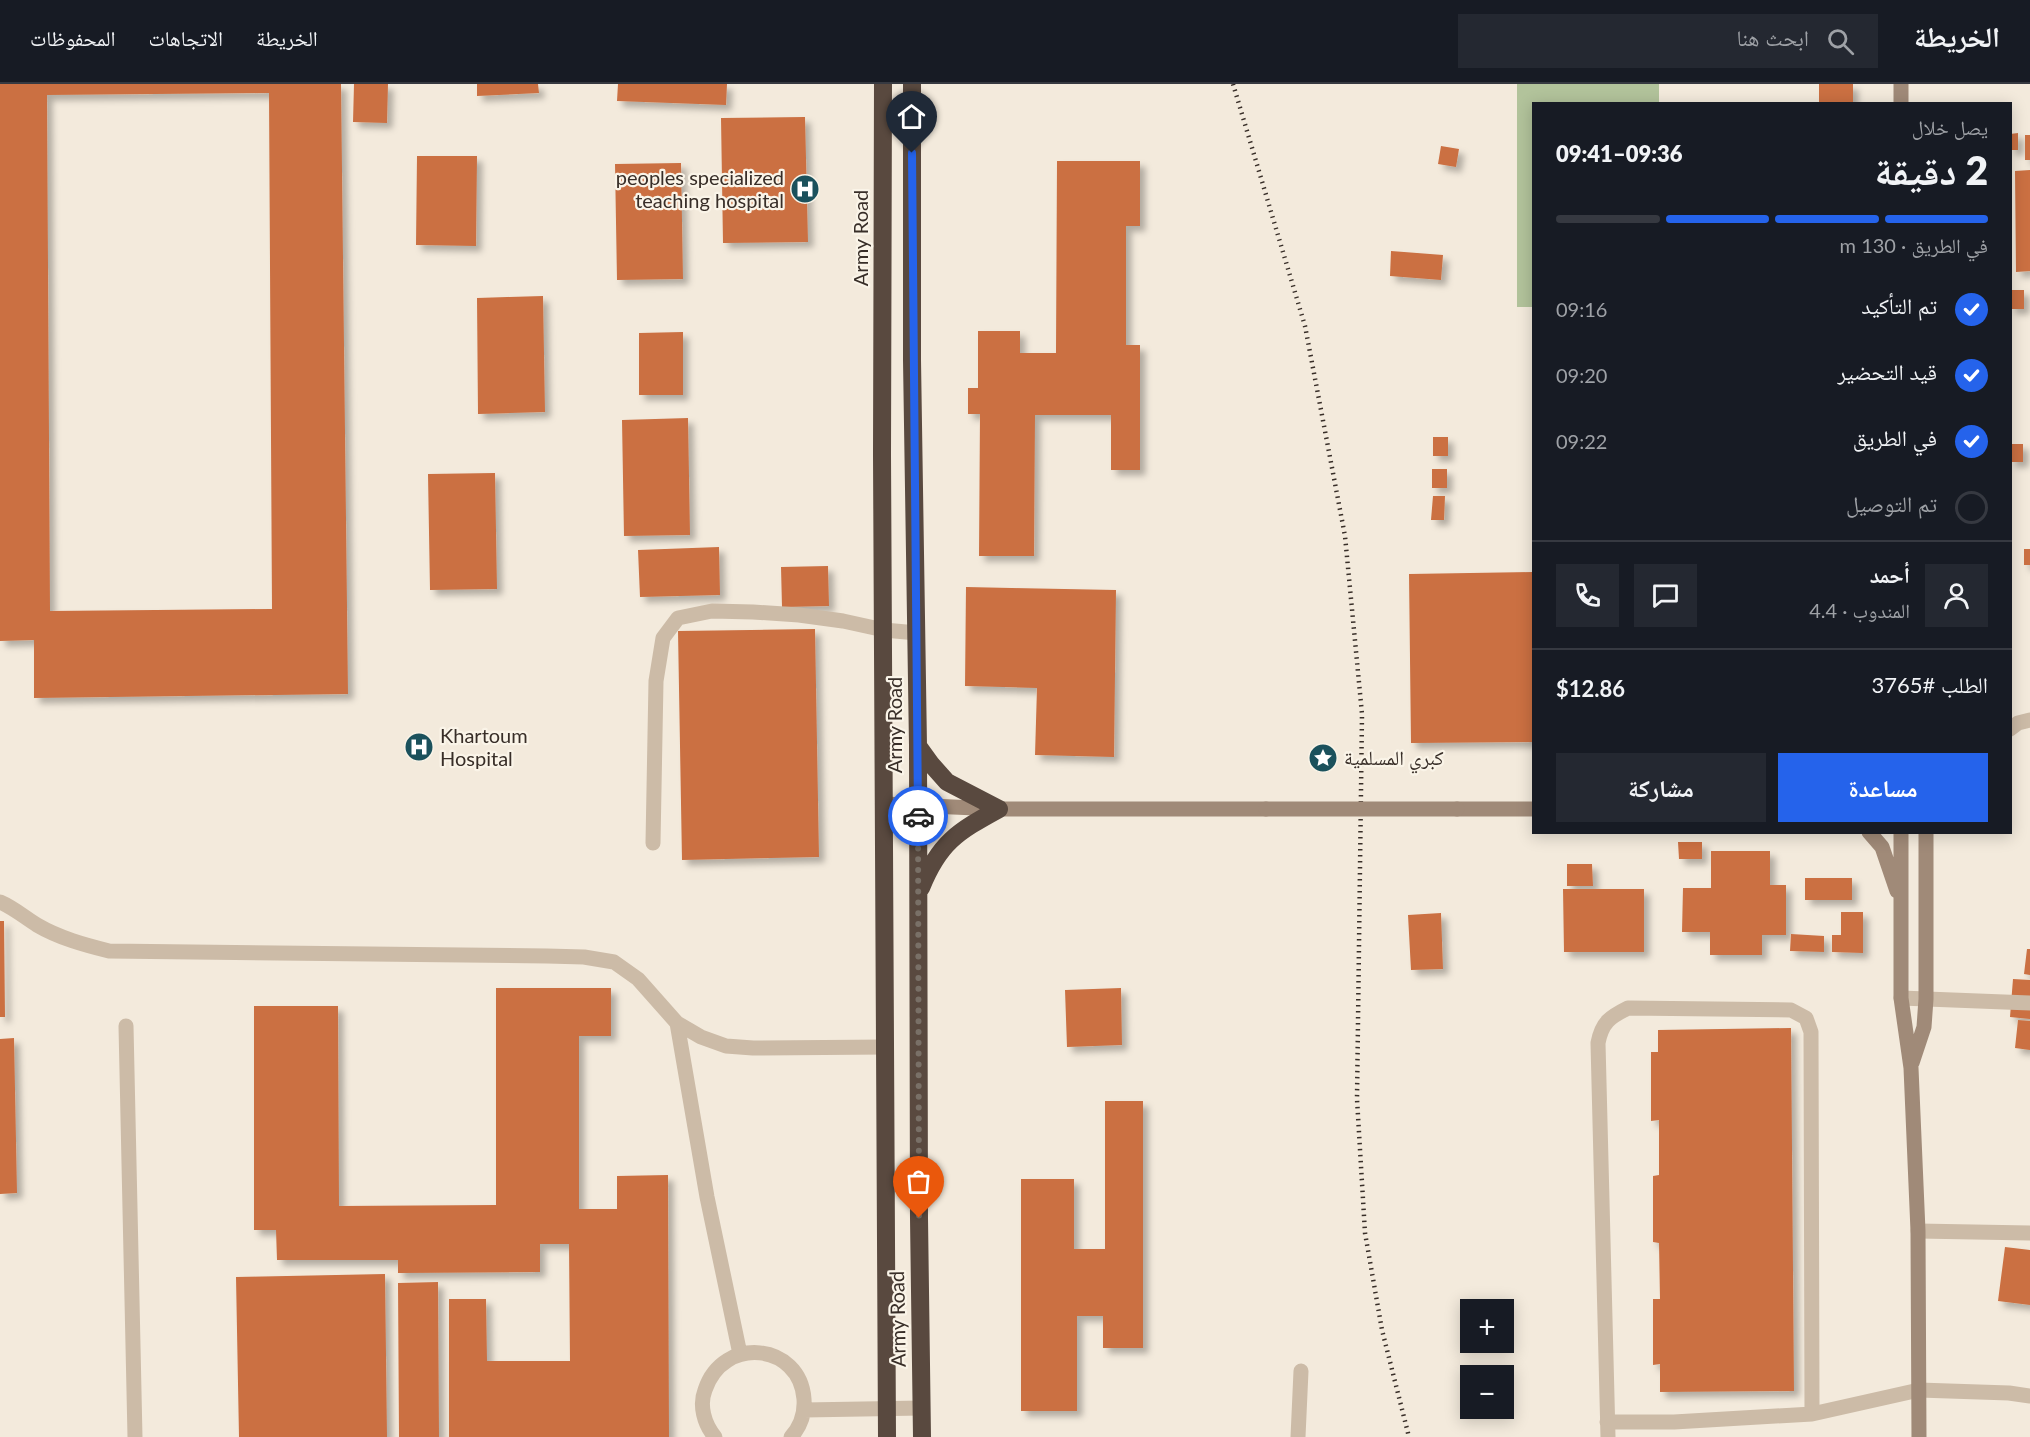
<!DOCTYPE html>
<html lang="ar">
<meta charset="utf-8">
<style>
:root{--surface:#171b24;--page:#242831;--text:#f1f3f6;--muted:#9ea1a6;--line:#363941;--accent:#2563eb}
body{margin:0;font-family:Lato,"Noto Naskh Arabic",sans-serif;background:var(--page);color:var(--text);direction:rtl;height:100vh;display:flex;flex-direction:column;font-size:22px;white-space:nowrap}
*{box-sizing:border-box;margin:0}
p{font-size:20px;color:var(--muted)}
.icon{flex:none;width:33px;height:33px;fill:none;stroke:currentColor;stroke-width:2;stroke-linecap:round;stroke-linejoin:round}
.map{position:relative;flex:1;overflow:hidden;direction:ltr}
.side{position:absolute;left:1532px;top:18px;width:480px;height:732px;display:flex;flex-direction:column;background:var(--surface);border-radius:0px;box-shadow:0 3px 15px #0003;direction:rtl}
.side>*{flex:none}
.fabs{position:absolute;left:1460px;top:1215px;display:grid;gap:12px}
.fabs a{display:grid;place-items:center;width:54px;height:54px;border-radius:0px;background:var(--surface);box-shadow:0 3px 15px #0003;font-size:30px}
.pin{position:absolute;display:grid;place-items:center;width:51px;height:51px;color:#fff;margin:-62px -26px;border-radius:50% 50% 50% 0;rotate:-45deg;box-shadow:0 0 6px #0007}
.pin .icon{rotate:45deg}
.courier{position:absolute;display:grid;place-items:center;width:60px;height:60px;margin:-30px;border:4px solid #2563eb;border-radius:50%;background:#fff;color:#222;box-shadow:0 2px 8px #0007}
.headline em{font-style:normal;font-weight:800}
.headline div{display:flex;flex-direction:column-reverse}
.headline{display:flex;align-items:center;justify-content:space-between;height:102px;padding:0 24px}
h1{font-size:39px;font-weight:800;line-height:45px}
.bar{display:grid;grid-template-columns:repeat(4,1fr);gap:9px 6px;align-content:center;height:72px;padding:0 24px}
.bar i{height:8px;border-radius:4px;background:var(--line)}
.bar .on{background:var(--accent)}
.bar p{grid-column:span 4}
.line{display:flex;align-items:center;gap:15px;padding:0 24px;border-top:2px solid var(--line)}
.line div{flex:1}
.round{display:grid;place-items:center;flex:none;width:63px;height:63px;border-radius:0px;background:var(--page)}
ol{padding:0 24px;list-style:none}
li{display:flex;align-items:center;gap:18px;height:66px}
li p{margin-inline-start:auto}
li .icon{padding:6px;border-radius:50%;background:var(--accent);color:#fff;stroke-width:4}
li:last-child{color:var(--muted)}
li i{width:33px;height:33px;border:3px solid var(--line);border-radius:50%}
.cta{display:flex;gap:12px;margin-top:auto;padding:12px 24px}
.cta a{flex:1;height:69px;border-radius:0px;background:var(--accent);color:#fff;font-size:24px;font-weight:800;line-height:69px;text-align:center}
.cta a+a{background:var(--page);color:var(--text)}
header{display:flex;align-items:center;gap:36px;box-sizing:border-box;height:84px;padding:0 30px;background:var(--surface);border-bottom:2px solid var(--line)}
header strong{font-size:28px}
nav{display:flex;gap:33px;margin-inline-start:auto;font-size:21px}
.search{width:420px;height:54px;background:var(--page);display:flex;align-items:center;gap:15px;box-sizing:border-box;padding:0 21px;border-radius:0px;color:var(--muted);font-size:22px}
.map>svg:first-child{display:block}
</style>
<header>
<strong>الخريطة</strong>
<div class="search"><svg class="icon" aria-label="search" viewBox="0 0 24 24"><circle cx="10" cy="10" r="6"/><path d="M15 15l6 6"/></svg>ابحث هنا</div>
<nav><a>الخريطة</a><a>الاتجاهات</a><a>المحفوظات</a></nav>
</header>
<div class="map">
<svg width="2030" height="1353" viewBox="0 0 2030 1353">
<defs>
<filter id="shadow"><feDropShadow dx="5.5" dy="5.5" stdDeviation="3" flood-color="#0004"/></filter>
</defs>
<rect width="100%" height="100%" fill="#f3eadc"/>
<path fill="#b2c39b" d="M1517,0H1659V19L1533,20V223H1517Z"/>
<path fill="#cb7042" fill-rule="evenodd" filter="url(#shadow)" d="M0,0H341L348,610L34,614V556L0,557ZM269,9L272,525L50,527L47,11Z
M354,0H388L387,39L353,38Z
M477,0H538L539,9L477,12Z
M618,0H727L726,21L617,17Z
M1819,0H1853V20H1819Z
M805,33L808,158L723,159L721,34Z
M2018,49V66H2010V50Z
M2025,51H2030V76H2025Z
M1441,62L1459,65L1456,83L1438,80Z
M417,72H477L476,162L416,161Z
M1057,77H1140V142H1126V261H1140V386H1111V331H1035L1034,472H979L980,330H968V304H978V247H1020V269H1056Z
M681,79L683,195L617,196L615,80Z
M2030,86V187L2016,188L2015,87Z
M1391,167L1443,171L1441,196L1390,192Z
M2010,206H2024V225H2010Z
M543,212L545,328L478,330L477,214Z
M683,248V311H639V249Z
M688,334L690,451L624,452L622,336Z
M1433,353H1448V372H1433Z
M2010,360H2023V378H2010Z
M1432,385H1447V404H1432Z
M495,389L497,505L430,506L428,390Z
M1433,412H1445L1444,436H1431Z
M719,463L720,511L640,513L638,466Z
M2024,465H2030V481H2024Z
M828,482L829,522L782,523L781,483Z
M1533,488V658L1411,659L1409,490Z
M966,503L1116,506L1114,673L1035,671L1037,604L965,602Z
M815,545L819,773L682,776L678,547Z
M1678,758H1702V775H1679Z
M1711,767H1770V801H1786V851H1762V871H1710V848H1682L1683,804H1711Z
M1567,780H1592L1593,802H1567Z
M1805,794H1852V816H1805Z
M1563,805H1644V868H1564Z
M1841,828H1863V869L1832,868V851H1841Z
M1441,829L1443,885L1411,886L1408,831Z
M0,837H4L5,933H0Z
M1791,850L1824,852V868L1790,867Z
M2027,865H2030V891L2024,890Z
M2013,895L2030,896V935L2010,933Z
M496,904H611V952H579V1125H617V1092L668,1091L669,1353H449V1215H486L487,1277H570L569,1160H540V1188L398,1189V1176H277L276,1146H254V922H338L339,1122L496,1121Z
M1121,904L1122,961L1067,963L1065,906Z
M2018,936L2030,937V966L2015,964Z
M1791,944L1794,1307L1660,1308V1280L1653,1281V1215H1660L1659,1159L1653,1158V1092L1659,1091V1036L1651,1037V968H1658V946Z
M14,954L17,1109L0,1110V955Z
M1105,1017H1143V1264H1103V1232H1077V1327H1021V1095H1074V1165H1105Z
M2005,1163L2030,1166V1221L1998,1217Z
M385,1190L387,1353H239L236,1193Z
M438,1198L439,1353H399L398,1199Z"/>
<g fill="none" stroke-linecap="round" stroke-linejoin="round">
<path stroke="#ccbba7" stroke-width="15" d="M653,759L656,597L663,554L678,534L712,527L753,528L799,531L843,537L884,546L917,549
M0,818C14,824 24,833 37,841C59,854 85,861 109,867L547,872L584,873L614,878L638,895L677,939L701,953L726,962L753,964L886,963
M1901,914L2030,919
M677,939L707,1113L740,1270
M126,942L135,1353
M1918,1147L2030,1149
M804,1326L922,1324
M715,1353C704,1340 699,1321 705,1306C723,1251 800,1259 804,1315C805,1330 801,1342 791,1353"/>
<path stroke="#ccbba7" stroke-width="15" d="M2010,645L2018,639L2030,636
M1607,1338H1674L1812,1330L1919,1306L2009,1309L2030,1312
M1298,1353L1301,1287
M1608,1353L1598,959C1602,938 1610,933 1628,924L1791,926L1806,934L1811,948L1812,1330"/>
<path stroke="#a08a78" stroke-width="15" d="M1901,20V0
M884,720L999,725H1266
M1457,725H1533
M1869,748L1882,763L1897,807
M1901,748V914L1911,984L1918,1147L1919,1353
M1912,979L1924,943L1926,915V748"/>
<path stroke="#59493f" stroke-width="18" d="M883,0L882,371L887,1353
M912,0V276L918,662L919,1134L922,1353
M918,662L931,680L947,698L999,725
M921,804C939,759 957,748 999,725"/>
<path stroke="#382e28" stroke-width="4.5" stroke-dasharray="1.5 4.5" stroke-linecap="butt" d="M1233,0L1305,242L1345,452L1362,630L1357,1015L1365,1149L1382,1246L1409,1353"/>
<path stroke="#a08a78" stroke-width="15" d="M1266,725H1457"/>
</g>
<g fill="none" stroke-linecap="round" stroke-linejoin="round">
<path stroke="#797067" stroke-width="6" stroke-dasharray="0 10.8" d="M918,732L919,1134"/>
<path stroke="#2563eb" stroke-width="8" d="M912,69C912,290 918,511 918,732"/>
</g>
<defs>
<g id="hospital-disc" transform="scale(1.5)"><circle r="9.5" fill="#1b515c" stroke="#faf4e8"/><path d="M-5-5h3v3.5h4V-5h3V5h-3V1.5h-4V5h-3Z" fill="#fff"/></g>
<g id="sight-disc" transform="scale(1.5)"><circle r="9.5" fill="#1b515c" stroke="#faf4e8"/><path d="M0-6L1.8-2.2L6-1.7L2.9 1.2L3.7 5.4L0 3.3L-3.7 5.4L-2.9 1.2L-6-1.7L-1.8-2.2Z" fill="#fff"/></g>
</defs>
<g fill-rule="evenodd">
<use href="#hospital-disc" x="805" y="105"/>
<use href="#hospital-disc" x="419" y="663"/>
<use href="#sight-disc" x="1323" y="674"/>
</g>
<g text-anchor="middle" stroke-width="4.5" stroke-linejoin="round" paint-order="stroke">
<g font-size="20" fill="#382e28" stroke="#faf4e8" text-anchor="start">
<text x="784" y="101" text-anchor="end">peoples specialized<tspan x="784" dy="23">teaching hospital</tspan></text>
<text x="440" y="659">Khartoum<tspan x="440" dy="23">Hospital</tspan></text>
<text x="1344" y="681">كبري المسلمية</text>
</g>
<g font-size="20" fill="#382e28" stroke="#faf4e8">
<text transform="translate(861 154) rotate(-90)" y="7">Army Road</text>
<text transform="translate(895 641) rotate(-90)" y="7">Army Road</text>
<text transform="translate(898 1235) rotate(-91)" y="7">Army Road</text>
</g>
</g>
</svg>
<div class="fabs">
<a>+</a>
<a>−</a>
</div>
<div class="pin" style="left:919px;top:1134px;background:#ea580c"><svg class="icon" aria-label="bag" viewBox="0 0 24 24"><path d="M5 8h14l-1 12H6zM9 8a3 3 0 0 1 6 0"/></svg></div>
<div class="pin" style="left:912px;top:69px;background:#1f2937"><svg class="icon" aria-label="home" viewBox="0 0 24 24"><path d="M3 11l9-7 9 7M6 9v11h12V9"/></svg></div>
<div class="courier" style="left:918px;top:732px"><svg class="icon" aria-label="car" viewBox="0 0 24 24"><path d="M5 17H2v-5l4-1 3-4h7l3 4 3 1v5h-3M9 17h6M6 11h13"/><circle cx="7" cy="17" r="2"/><circle cx="17" cy="17" r="2"/></svg></div>
<section class="side">
<div class="headline"><div><h1>2 دقيقة</h1><p>يصل خلال</p></div><em>09:36–09:41</em></div>
<div class="bar"><i class="on"></i><i class="on"></i><i class="on"></i><i></i><p>في الطريق · 130 m</p></div>
<ol>
<li><svg class="icon" aria-label="check" viewBox="0 0 24 24"><path d="M5 12l5 5 9-10"/></svg>تم التأكيد<p>09:16</p></li>
<li><svg class="icon" aria-label="check" viewBox="0 0 24 24"><path d="M5 12l5 5 9-10"/></svg>قيد التحضير<p>09:20</p></li>
<li><svg class="icon" aria-label="check" viewBox="0 0 24 24"><path d="M5 12l5 5 9-10"/></svg>في الطريق<p>09:22</p></li>
<li><i></i>تم التوصيل</li>
</ol>
<div class="line" style="height:108px"><a class="round"><svg class="icon" aria-label="person" viewBox="0 0 24 24"><circle cx="12" cy="8" r="4"/><path d="M4 21q1-7 8-7t8 7"/></svg></a><div><b>أحمد</b><p>المندوب · 4.4</p></div><a class="round"><svg class="icon" aria-label="chat" viewBox="0 0 24 24"><path d="M4 5h16v11H9l-5 4z"/></svg></a><a class="round"><svg class="icon" aria-label="phone" viewBox="0 0 24 24"><path d="M5 4h4l2 5-3 2q2 4 5 5l2-3 5 2v4C11 20 4 13 5 4z"/></svg></a></div>
<div class="line" style="height:78px"><div>الطلب #3765</div><b>$12.86</b></div>
<div class="cta"><a>مساعدة</a><a>مشاركة</a></div>
</section>
</div>
